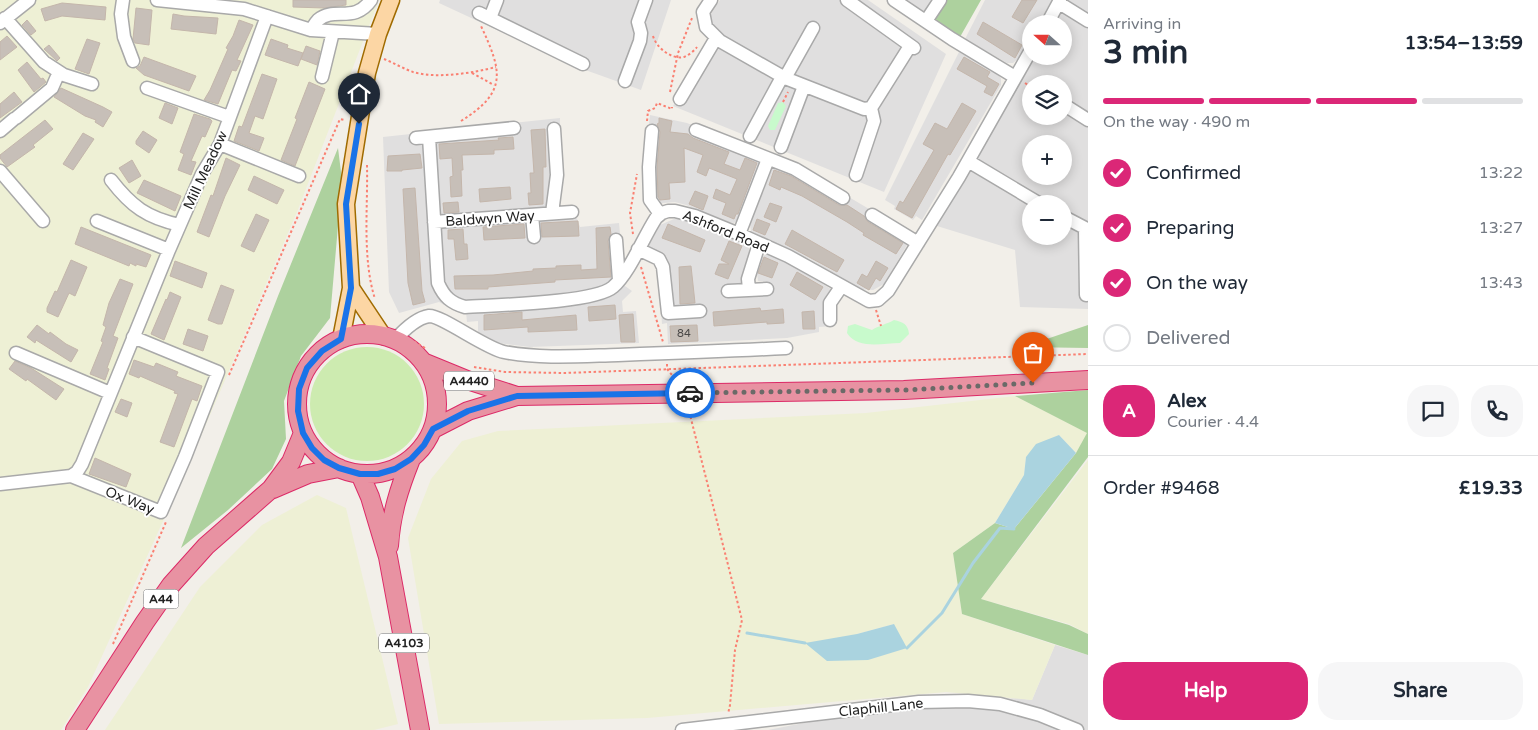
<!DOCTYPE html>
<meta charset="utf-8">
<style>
:root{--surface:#fff;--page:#f6f6f7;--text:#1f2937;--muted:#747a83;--line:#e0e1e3;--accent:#db2777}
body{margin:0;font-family:"Varela Round",sans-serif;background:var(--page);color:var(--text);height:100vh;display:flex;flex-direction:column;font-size:19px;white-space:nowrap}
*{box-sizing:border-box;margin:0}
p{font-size:16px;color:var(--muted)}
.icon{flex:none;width:28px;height:28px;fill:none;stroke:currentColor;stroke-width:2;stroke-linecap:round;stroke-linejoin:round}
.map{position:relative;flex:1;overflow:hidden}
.sheet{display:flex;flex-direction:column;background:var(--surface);width:450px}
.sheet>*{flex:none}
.needle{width:32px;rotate:291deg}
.buttons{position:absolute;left:1022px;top:15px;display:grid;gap:10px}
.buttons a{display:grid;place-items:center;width:50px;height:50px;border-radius:50%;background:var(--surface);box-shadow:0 2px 12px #0003;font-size:25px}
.pin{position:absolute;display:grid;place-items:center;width:42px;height:42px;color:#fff;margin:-51px -21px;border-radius:50% 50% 50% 0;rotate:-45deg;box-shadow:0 0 5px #0007}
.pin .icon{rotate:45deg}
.courier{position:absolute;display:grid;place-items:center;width:50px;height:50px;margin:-25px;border:4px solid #1a73e8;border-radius:50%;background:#fff;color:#222;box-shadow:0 1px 6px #0007}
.headline em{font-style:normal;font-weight:800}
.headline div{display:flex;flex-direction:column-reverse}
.headline{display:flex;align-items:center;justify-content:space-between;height:85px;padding:0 15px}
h1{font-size:32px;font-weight:800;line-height:38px}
.bar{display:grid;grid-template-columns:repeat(4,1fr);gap:8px 5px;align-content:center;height:60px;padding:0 15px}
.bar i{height:6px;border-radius:4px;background:var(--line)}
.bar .active{background:var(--accent)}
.bar p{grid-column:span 4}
.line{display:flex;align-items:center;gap:12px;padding:0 15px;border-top:1px solid var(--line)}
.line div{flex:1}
.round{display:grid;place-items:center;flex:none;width:52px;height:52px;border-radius:20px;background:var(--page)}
ol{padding:0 15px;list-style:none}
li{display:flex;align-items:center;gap:15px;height:55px}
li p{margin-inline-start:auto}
li .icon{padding:5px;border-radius:50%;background:var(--accent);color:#fff;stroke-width:4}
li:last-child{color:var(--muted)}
li i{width:28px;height:28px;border:2px solid var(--line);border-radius:50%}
.cta{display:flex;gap:10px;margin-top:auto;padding:10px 15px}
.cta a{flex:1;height:58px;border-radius:20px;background:var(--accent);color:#fff;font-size:20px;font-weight:800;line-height:58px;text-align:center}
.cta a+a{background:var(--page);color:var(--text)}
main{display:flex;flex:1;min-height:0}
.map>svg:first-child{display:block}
</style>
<main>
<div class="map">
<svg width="1088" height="730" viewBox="0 0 1088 730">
<rect width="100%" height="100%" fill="#f2efe9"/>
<path fill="#e0dfdf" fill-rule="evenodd" d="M440,0H671L641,90L577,67L439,3Z
M720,0H868L946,54L884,192L673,106L711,41V14Z
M906,0H946L934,21Z
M985,0H1052L1038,24H1031V36L1018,59L1013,63H1007L965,39Z
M1068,0H1088V309L1020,307L1015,250L937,226L1035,56H1064V24H1054ZM1031,84H1064V116H1031ZM1031,144H1064V176H1031ZM1031,204H1064V236H1031Z
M959,52L998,75L1001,78V85L922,220L916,216L913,220L894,209L895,206L885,200Z
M650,115L687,123L713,134L757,159L760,163L739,219L734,223L729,222L686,205L675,202L663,203L657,207L646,152Z
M560,118L558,208L574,210L580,227L619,223L625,286L632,291L622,301L623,312L636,311L639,343L530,347L498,343L478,332V321L467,322L466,312H457L439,302L399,313L389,292L383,137Z
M776,167L837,190L913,235L884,284L873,290L860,289L810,259L751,231L750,225L772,169Z
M680,218L746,245L749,248V255L744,281L739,286L726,287V298L768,294V282L758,281L757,273L762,257L765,255H770L792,265L842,296L834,310L835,326L819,327V332L787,338L668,344L667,323L662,324L658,265L643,256L660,225L674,219Z
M1055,645L1088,655V730H768L870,710L1017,698L1032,700Z"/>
<path fill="#eef0d5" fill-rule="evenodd" d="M0,0H379L297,212L192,457L88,687L61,730H0Z
M1015,396L1088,433L1076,453L1059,435L1026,457L1024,475L995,523L953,553L962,614L1055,645L1032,700L946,692L647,718L439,724L408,538L431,479L462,441L498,431L866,413ZM894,624L827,661L857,634Z
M1088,460V634L1069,624L981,599Z
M317,495L346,508L398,724L374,730H105L200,587L262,525Z"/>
<path fill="#cdebb0" d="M310 404a57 57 0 1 1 114 0a57 57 0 1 1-114 0Z"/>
<path fill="#add19e" d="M946,0H981L960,37L934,21Z
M338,148L342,180L330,318L301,356L284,401L286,439L272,469L228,510L181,548L278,296Z
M1088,325V348L1023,347Z
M1088,390V457L981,599L1069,625L1088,634V655L962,614L953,553L995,523L1014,529L1076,453L1087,433L1015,396Z"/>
<path fill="#c8facc" d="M783,102L786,106L775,130H770L768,126L778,103Z
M894,320C903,322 908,324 909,334L900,343C883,343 858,350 847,333L848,326L855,324L872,330C878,326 887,324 894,320Z"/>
<path fill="#aad3df" d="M1059,435L1076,453L1014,529L995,523L1024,475L1026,457L1036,444Z
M894,624L907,648L868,660L827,661L805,643L857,634Z"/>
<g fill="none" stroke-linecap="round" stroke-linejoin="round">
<path stroke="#aad3df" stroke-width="3" d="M747,633L805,643
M907,648L942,613L973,563L1000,528L1014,529"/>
</g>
<path fill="#c7bfb8" stroke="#c4b6ab" d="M293,0H346V5L324,8L293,7Z
M1022,0H1037L1023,23L1012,17Z
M62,3L106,7L105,20L62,16L45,21L41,9Z
M136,8L152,10L149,45L135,43L133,39Z
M173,14L184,16L218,18L216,34L171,29Z
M27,20L36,31L31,35L22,25Z
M239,20L253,25L237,60L241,61L236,71L232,70L218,104L204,100L210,90L228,49L226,48L233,36Z
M983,22L1022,45L1015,58L977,34Z
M7,36L17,47L0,60V42Z
M87,39L100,43L89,74L75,69Z
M271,39L288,45L287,48L303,53L298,66L265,55Z
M49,45L60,58L57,61L44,49Z
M306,46L320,51L317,65L301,59Z
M144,57L196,76L189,91L144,75L136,68L140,66Z
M964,57L990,72L987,77L999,84L992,96L984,92L987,86L957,69Z
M27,62L41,79L43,78L46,82L34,92L18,70Z
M262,74L277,79L263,119L255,116L249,133L264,138L259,151L234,141L239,126L242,127Z
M309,82L325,89L295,166L281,160L297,119L295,118Z
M61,88L103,107L112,112L103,127L95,122L96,120L85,116L54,97Z
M14,92L22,102L0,118V104Z
M165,103L178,108L172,124L159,118Z
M962,103L976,111L950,155L948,154L912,218L896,209L900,201L903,203L934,150L923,144L935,123L947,129Z
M194,114L210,119L212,121L205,137L202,136L191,161L196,162L191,175L178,170L184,154L180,152Z
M659,118L672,121L670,132L688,134L693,138L729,152L724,164L740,170L745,158L757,163L738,214H736L734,219L722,214L726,203L713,198L716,189L730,195L737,179L709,168L706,176L697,172L703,155L684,148L685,182L669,183L670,199L660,200L658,197L657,167L660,132L657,124L659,123Z
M45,120L53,129L33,145L35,147L7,167L0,158V155Z
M545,129L546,167H543V204L529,205L528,193H531L530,173H534L531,130Z
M143,131L157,140L149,153L136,144V141Z
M83,133L94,139L73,170L63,164Z
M513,137L514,149L494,150V154L462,155L463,170H461L462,196L451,197L450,177L453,176L452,158L440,159L439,144L499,140L498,138Z
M420,154L422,168L402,170V171H387L388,156Z
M226,158L240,165L225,196L209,237L197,232L211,195L213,196Z
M132,160L141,176L129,183L119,168Z
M774,170L791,176L839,205H847L864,216L868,222L903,243L896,254L863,235L864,233L847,222L802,196L781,187L780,190L769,185Z
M254,176L284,190L277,204L248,190Z
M144,180L181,196L175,211L137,193Z
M510,187L511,199L480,202L479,189Z
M415,188L422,291L425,302L413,305L408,283L403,189Z
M695,191L708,196L703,210L689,204Z
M458,202L459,212L444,213L443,203Z
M770,203L782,207L776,222L764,217Z
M256,214L269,220L254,252L241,246Z
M757,219L770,224L765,235L753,230Z
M578,221L579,236L542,237L541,223Z
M524,224L525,238L484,240L483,227Z
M668,224L705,240L700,252L662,238Z
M81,227L151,255L146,267L136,264V266L130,263L129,266L75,244Z
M610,227L611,234L608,241L611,277L555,280V282L488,287V289H455L454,276L493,275L533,271V269L556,268V266L581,265V270L597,269L596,228Z
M463,229L464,244H467L468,259L456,260L454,239H448V230Z
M792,230L844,260L837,272L785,244Z
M729,241L742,246L728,279L715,274L719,264H729L721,260Z
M764,257L778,263L772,278L758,273Z
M71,260L87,267L75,296L69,293L58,317L47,312V308L55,291L57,292Z
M175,261L207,273L202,288L170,276Z
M876,261L888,268L880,281L876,278L869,290L857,283L862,274L867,277Z
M691,266L695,303L680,304L679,267Z
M797,272L823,287L815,300L790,285Z
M120,279L133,284L113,336L118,338L107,368L109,369L105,380L90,374L103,342L101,341L106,327L103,325L109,303Z
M221,285L234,290L222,324H218L208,320Z
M170,292L181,297L164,340L151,334L166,299L167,300Z
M615,305L616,319L589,321L588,307Z
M760,308L761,311L783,309L784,323L767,324V322L714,326L713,312Z
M814,311L815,329H803L802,312Z
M522,312V320L576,315L577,330L528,332V327L484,330V315Z
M633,314L635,342H621L619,315Z
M37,325L49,334L50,332L66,344L78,350L71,362L36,340L35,343L27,337Z
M697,325L698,341L671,342L670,326Z
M188,329L208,336L203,351L183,344Z
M134,360L154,367L156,363L178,372L176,376L202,386L197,401L192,399L174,447L160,442L178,394L174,393L175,391L156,383L140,376L139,378L129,374Z
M15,361L31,368L64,389L56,400L27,379L26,381L9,369Z
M121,399L132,403L127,417L115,412Z
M95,458L131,474L126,487L89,474Z"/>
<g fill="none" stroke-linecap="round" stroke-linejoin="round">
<g stroke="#a9a9a9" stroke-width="15">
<path id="minor" d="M123,0L121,14L124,37L133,61
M157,0L244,9L311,30L378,34
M711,0L703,12L706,27L720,41L785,78L864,109L871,108L910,46
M847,0L914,48
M894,0L952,39L1015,77
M1059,3L1088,21
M479,13L583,64
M5,18L44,62L64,75L92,84
M490,18L497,0
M926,21L940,0
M0,23L29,0
M1047,24L1060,0
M311,30C313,27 315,23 318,20C335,6 354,24 371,0
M322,77L333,32
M785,78L813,28
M625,81L640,41L641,33L638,22L646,0
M147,88L229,117
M680,99L716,38
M1066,106L1088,120
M16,118L52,88L59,72
M696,130L795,169L843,198
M0,131L14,119
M652,131L649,167L650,200L660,214
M750,136L782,77
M429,137L438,283C444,297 451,303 465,307C494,305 595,303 613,287C630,272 643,238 656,218L662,213L668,211H675L695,216L739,234L788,256L869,301L878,300L888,291L959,177L1031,50
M416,138L514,128
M220,144L299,176
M781,147L804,86
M968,161L1040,204
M0,171L43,221
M856,175L874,121L871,108
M111,180C131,206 147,218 180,225
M552,213L557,175L554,129
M532,215L534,237
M872,215L918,243
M1064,217L1085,228
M97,221L169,250
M434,222L572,212
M1085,228L1086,295
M739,234L768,159
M616,240L619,280
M638,249L659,259L663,267L668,313L700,311
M749,289L748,279L759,244
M728,291L767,289
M830,320V303L841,287
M395,340C403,331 416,318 429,316C441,315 485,348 504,352C541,359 580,356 618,355C674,353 730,351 786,348
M16,353L110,393
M71,476L161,512L185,457L218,372L133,337
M0,484L71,476L77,472L82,464L169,250L202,174L220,144L267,16
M682,730L919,702L968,701L1000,704L1040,715L1077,730"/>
</g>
<g stroke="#a06b00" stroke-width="19">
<path id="major" d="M351,288L383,336
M341,339L351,288L346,204L367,73L378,34L391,0"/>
</g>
<g stroke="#dc2a67" stroke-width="20">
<path id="highway" d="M297 404a70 70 0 1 1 140 0a70 70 0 1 1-140 0Z
M423,362L467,380L517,396
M433,429L468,411L517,396L904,390L1088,380
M360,474L370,497L388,557L420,730
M273,489L308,474L339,468
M389,546C391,514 399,489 411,459
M75,730L145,622L171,585L206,546L271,489L291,462L303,433"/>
</g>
<path stroke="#fa8072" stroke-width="2" stroke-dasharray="2.5 2.5" stroke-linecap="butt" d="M653,36C656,47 671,60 684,57C689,55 694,51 697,47
M384,59C394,63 404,69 413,72C436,79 473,73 496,67
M472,73L494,85
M1025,83L1031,87
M670,92L678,53L692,18
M783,102L788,92
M461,121C508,92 502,71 481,26
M647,121L648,111L655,108L657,103L672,109V107
M367,165C368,208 362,258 375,299
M633,234L630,213L637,174
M641,267L663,342
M876,310L881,326
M410,339L425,348
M667,364V369L677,381
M474,367L505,372L564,373L1088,354
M229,375L340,119L345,120
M688,407L742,620L735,650L730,705L728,714
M113,644L166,522"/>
<use href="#minor" stroke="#fff" stroke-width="12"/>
<use href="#major" stroke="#fcd6a4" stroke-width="16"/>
<use href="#highway" stroke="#e892a2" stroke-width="18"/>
</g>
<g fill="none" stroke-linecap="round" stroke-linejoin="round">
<path stroke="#6b6a68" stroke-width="5" stroke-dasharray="0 9" d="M690,393L904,390L1033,383"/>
<path stroke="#1a73e8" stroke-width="6" d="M359,124L346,204L351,288L341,339L322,351L307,368L299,389L298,411L303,433L312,448L324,460L339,468L360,474H378L395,469L411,459L424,445L433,429L468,411L517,396L690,393"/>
</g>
<g text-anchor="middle" stroke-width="4" stroke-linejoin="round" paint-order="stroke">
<g font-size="11" fill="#4b4948">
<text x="684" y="337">84</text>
</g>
<g fill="#fff" stroke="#646464" stroke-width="1">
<rect x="444" y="371.5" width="50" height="19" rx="4"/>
<rect x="143.5" y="589.5" width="35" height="19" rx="4"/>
<rect x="379" y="633.5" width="50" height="19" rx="4"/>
</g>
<g font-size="12" font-weight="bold" fill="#222">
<text x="469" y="385">A4440</text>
<text x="161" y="603">A44</text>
<text x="404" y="647">A4103</text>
</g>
<g font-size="14" fill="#222" stroke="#fff">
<text transform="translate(205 170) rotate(-65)" y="5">Mill Meadow</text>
<text transform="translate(490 218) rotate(-4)" y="5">Baldwyn Way</text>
<text transform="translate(726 231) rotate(22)" y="5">Ashford Road</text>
<text transform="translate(130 500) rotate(22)" y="5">Ox Way</text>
<text transform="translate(881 707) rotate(-6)" y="5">Claphill Lane</text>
</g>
</g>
</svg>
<div class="buttons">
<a><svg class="needle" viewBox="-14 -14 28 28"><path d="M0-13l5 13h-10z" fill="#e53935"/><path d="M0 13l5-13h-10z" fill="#747a83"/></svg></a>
<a><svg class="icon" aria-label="layers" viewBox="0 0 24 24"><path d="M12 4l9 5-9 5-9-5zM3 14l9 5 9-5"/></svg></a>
<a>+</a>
<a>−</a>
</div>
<div class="pin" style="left:1033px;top:383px;background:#ea580c"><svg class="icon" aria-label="bag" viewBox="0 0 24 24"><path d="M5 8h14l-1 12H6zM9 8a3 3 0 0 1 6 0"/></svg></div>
<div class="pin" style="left:359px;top:124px;background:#1f2937"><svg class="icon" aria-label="home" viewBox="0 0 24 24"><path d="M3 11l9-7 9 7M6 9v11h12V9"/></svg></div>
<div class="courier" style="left:690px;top:393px"><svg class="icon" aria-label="car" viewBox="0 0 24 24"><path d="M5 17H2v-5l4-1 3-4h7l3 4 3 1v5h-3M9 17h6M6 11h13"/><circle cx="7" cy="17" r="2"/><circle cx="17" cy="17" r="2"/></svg></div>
</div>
<section class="sheet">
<div class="headline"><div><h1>3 min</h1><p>Arriving in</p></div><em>13:54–13:59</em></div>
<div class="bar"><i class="active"></i><i class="active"></i><i class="active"></i><i></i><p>On the way · 490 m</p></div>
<ol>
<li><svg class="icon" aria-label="check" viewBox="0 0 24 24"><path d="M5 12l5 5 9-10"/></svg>Confirmed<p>13:22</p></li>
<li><svg class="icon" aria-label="check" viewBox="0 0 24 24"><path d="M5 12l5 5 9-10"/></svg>Preparing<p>13:27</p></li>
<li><svg class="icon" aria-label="check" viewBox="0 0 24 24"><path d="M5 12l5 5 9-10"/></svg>On the way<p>13:43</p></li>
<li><i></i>Delivered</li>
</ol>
<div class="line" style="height:90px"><b class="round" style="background:var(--accent);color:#fff">A</b><div><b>Alex</b><p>Courier · 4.4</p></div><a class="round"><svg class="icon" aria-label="chat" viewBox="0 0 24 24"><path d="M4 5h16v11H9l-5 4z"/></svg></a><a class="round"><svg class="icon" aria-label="phone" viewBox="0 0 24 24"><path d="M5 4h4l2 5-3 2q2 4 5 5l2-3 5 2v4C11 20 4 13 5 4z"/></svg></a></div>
<div class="line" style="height:65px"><div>Order #9468</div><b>£19.33</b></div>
<div class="cta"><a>Help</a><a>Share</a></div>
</section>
</main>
